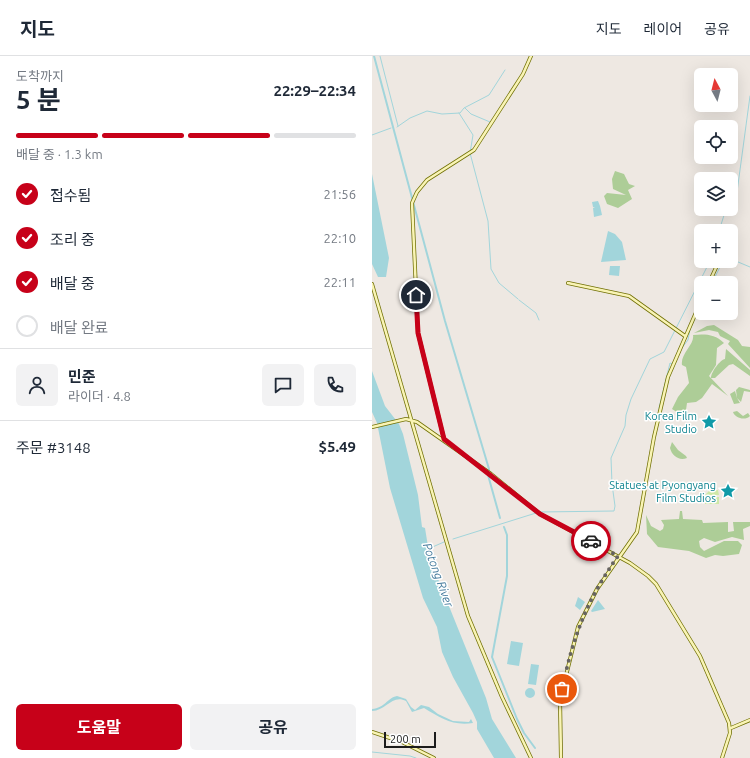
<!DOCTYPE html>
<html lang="ko">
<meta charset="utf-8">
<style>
:root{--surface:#fff;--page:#f2f2f3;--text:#1f2937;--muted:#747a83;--line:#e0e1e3;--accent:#c70119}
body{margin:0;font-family:Ubuntu,"Noto Sans KR",sans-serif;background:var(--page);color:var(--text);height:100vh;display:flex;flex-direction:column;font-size:15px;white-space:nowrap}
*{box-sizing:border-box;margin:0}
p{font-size:13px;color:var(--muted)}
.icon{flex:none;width:22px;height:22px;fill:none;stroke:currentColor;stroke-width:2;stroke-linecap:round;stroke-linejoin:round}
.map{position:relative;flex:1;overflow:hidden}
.drawer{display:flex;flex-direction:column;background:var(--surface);width:372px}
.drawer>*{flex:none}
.needle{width:26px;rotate:353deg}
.buttons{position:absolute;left:322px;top:12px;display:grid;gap:8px}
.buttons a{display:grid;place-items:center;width:44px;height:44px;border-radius:6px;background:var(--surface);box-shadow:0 4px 16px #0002;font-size:20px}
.scale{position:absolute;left:12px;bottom:10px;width:52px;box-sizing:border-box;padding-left:4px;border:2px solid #1c1c1c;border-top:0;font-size:11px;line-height:14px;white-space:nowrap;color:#1c1c1c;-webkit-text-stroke:3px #fff;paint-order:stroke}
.pin{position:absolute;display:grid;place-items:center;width:34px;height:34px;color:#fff;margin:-17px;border:2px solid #fff;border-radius:50%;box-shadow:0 1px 4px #0007}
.courier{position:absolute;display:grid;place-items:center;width:40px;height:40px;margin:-20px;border:3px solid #c70119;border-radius:50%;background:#fff;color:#222;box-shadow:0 1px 5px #0007}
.headline em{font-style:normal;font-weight:700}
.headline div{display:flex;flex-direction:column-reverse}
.headline{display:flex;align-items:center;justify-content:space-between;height:68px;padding:0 16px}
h1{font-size:26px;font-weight:700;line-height:30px}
.bar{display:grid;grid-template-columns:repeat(4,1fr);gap:6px 4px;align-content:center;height:48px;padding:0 16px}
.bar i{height:5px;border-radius:3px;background:var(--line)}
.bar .current{background:var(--accent)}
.bar p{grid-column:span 4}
.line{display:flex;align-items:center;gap:10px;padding:0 16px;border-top:1px solid var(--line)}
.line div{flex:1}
.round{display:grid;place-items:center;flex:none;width:42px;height:42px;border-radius:6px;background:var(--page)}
ol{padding:0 16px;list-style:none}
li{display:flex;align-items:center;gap:12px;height:44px}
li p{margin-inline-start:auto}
li .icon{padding:4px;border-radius:50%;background:var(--accent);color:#fff;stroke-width:4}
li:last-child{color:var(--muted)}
li i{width:22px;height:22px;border:2px solid var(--line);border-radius:50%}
.button{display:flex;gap:8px;margin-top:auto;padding:8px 16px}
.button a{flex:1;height:46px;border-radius:6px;background:var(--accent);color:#fff;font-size:16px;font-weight:700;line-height:46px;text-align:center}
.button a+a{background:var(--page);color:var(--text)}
header{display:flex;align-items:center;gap:24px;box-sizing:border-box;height:56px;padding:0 20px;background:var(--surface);border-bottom:1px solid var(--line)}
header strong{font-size:19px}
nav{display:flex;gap:22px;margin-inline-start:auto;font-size:14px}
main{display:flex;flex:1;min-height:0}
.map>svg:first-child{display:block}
</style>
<header>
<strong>지도</strong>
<nav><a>지도</a><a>레이어</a><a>공유</a></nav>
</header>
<main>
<section class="drawer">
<div class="headline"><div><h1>5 분</h1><p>도착까지</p></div><em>22:29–22:34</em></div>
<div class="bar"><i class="current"></i><i class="current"></i><i class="current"></i><i></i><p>배달 중 · 1.3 km</p></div>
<ol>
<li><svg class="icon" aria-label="check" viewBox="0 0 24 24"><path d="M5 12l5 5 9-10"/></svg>접수됨<p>21:56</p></li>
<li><svg class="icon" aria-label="check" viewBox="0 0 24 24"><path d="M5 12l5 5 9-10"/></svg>조리 중<p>22:10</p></li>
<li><svg class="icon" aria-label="check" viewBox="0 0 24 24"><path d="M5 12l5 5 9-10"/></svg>배달 중<p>22:11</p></li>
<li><i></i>배달 완료</li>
</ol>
<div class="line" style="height:72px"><a class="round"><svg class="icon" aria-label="person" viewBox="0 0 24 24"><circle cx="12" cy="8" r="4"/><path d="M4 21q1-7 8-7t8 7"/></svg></a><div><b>민준</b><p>라이더 · 4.8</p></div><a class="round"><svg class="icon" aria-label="chat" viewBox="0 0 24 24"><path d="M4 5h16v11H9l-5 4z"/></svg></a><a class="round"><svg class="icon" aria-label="phone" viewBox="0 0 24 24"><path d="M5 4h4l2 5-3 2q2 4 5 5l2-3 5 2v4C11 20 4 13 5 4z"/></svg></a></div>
<div class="line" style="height:52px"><div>주문 #3148</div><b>$5.49</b></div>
<div class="button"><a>도움말</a><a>공유</a></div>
</section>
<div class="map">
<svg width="378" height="702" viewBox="0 0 378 702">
<rect width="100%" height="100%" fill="#eee8e2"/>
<path fill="#cfe8a7" d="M338,434H346L347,439L332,440Z
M347,441V448H333L332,442Z"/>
<path fill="#adcd97" d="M243,115L252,118L257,128L263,130L256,134L260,143L246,152L235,148L232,140L235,137L254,139L241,133L240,123Z
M342,269L366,284L370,290L378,291V312L356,288L358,285L348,280L346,276L337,274L322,277L335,270Z
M321,279C333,278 343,278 352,287L345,292L344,309L337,320L356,340L340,328L330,342L324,346L315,347L314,354L318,359V363H316L300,353L306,341L317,327L314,311L310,309C308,298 323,288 321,279Z
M354,293L378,314V320L361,308L357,309L343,322H339C339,316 348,304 353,303Z
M367,331L378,334V336L372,335L369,346L365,342L364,334Z
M363,335L365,342L368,347L362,348L358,338Z
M365,355L371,360L376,357L378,360C373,365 363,362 361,356Z
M300,386L306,394L314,400L315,402C307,405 300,400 298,392Z
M308,455H310L311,463L330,464L331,467L356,466V476L362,475L361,466H378V470L371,473L372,484L360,481L343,486L332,482L327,485L328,491L332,495L352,485H366L370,489L367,498L351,500L343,499L334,502L317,495L286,491L275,478L274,459L279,470L288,475L291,473L292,469L289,464L307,463Z"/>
<path fill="#a2d5db" d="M0,118L17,202L14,221H6L0,208Z
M226,145L228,150H226H228L230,159L222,161L221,152L223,151H221L220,146Z
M236,175L243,178L250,186L254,204L229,206Z
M238,210H248L247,220L237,219Z
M0,315L13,350L27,368L31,378L46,439L50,471L53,472L58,503L114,642L120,663L144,702H122L105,673V666L101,657L81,621L70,596L65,571L51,542L18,432L5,367L0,356Z
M206,541L213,546L208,554L203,550Z
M226,544L233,553L220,556L219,555Z
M139,585L151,587L147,610L135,608Z
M159,608L167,609L164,629L156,628Z
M153 637a5 5 0 1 1 10 0a5 5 0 1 1-10 0Z
M25,640L34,643L39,651L43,654L49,649L57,651L66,658L81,665L97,666L99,663L101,667C80,670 69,662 52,652L40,656L34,645C20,638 14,655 0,655V653C13,652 15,642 25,640Z"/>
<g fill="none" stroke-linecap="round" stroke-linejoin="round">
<path stroke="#a2d5db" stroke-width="1" d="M8,0L26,70
M93,52L99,58L118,66
M87,57L101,79L98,97L116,165L119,213L127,227L146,243
M25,71L38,62L55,55L70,58L88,57L92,52L117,39L133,14
M0,79L19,72
M359,142L365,136L378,40
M347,175L354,153
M359,203L378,211
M340,227L351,205
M147,244L164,257L167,264
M309,293L316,284L318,273L329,250
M287,352L298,307L301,308
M168,456L242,455L243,450L240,428L239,402L253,370L254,359L259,343L278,303L292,296L338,205
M81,483L164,457
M56,493L72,486
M0,696L38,700L44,702"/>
<path stroke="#a2d5db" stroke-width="2" d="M2,0L73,265L117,413L116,419L128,462
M132,471L135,479V520L120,601L145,663L152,677L163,692"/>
<g stroke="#717005" stroke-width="4">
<path id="secondary" d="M196,227L257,240L313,280
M337,227L347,205
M0,228L96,560L130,641L159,702
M0,371L34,363L45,366L119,418L168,458L258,507L276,520L284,528L328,600L357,667L358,677L350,702
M72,383L46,277L40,147L45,136L55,124L102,94L151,18L159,0
M359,672L378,664
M0,676L30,686L62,702
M189,702L188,644L206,571L225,533L265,476L282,381L296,321L329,245"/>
</g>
<use href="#secondary" stroke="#f9f4b5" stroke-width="2.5"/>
</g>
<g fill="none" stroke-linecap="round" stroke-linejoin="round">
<path stroke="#666361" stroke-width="4" stroke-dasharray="0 7.2" d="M190,633C202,578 214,546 246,500L219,485"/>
<path stroke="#c70119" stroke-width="5" d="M44,239L46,277L72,383L168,458L219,485"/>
</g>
<defs>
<g id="sight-bare" transform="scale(1.2)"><path d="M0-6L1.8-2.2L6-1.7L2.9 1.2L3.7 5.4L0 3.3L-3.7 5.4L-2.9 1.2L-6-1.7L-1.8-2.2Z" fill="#0f9aa8" stroke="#fff" stroke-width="2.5" paint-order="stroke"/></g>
</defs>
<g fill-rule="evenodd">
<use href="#sight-bare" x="337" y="366"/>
<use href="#sight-bare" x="356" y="435"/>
</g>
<g text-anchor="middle" stroke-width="3" stroke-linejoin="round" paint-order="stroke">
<g font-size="11" fill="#0d838f" stroke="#fff" text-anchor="end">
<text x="325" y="364">Korea Film<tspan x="325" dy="13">Studio</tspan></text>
<text x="344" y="433">Statues at Pyongyang<tspan x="344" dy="13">Film Studios</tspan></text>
</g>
<g font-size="12" font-style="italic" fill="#447a9c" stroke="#fff">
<text transform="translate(66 519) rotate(70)" y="4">Potong River</text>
</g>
</g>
</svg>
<div class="buttons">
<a><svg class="needle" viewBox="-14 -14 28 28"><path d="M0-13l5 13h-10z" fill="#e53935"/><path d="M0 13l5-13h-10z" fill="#747a83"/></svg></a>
<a><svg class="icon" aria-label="locate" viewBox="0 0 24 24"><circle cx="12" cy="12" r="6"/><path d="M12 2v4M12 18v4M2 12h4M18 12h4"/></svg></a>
<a><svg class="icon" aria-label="layers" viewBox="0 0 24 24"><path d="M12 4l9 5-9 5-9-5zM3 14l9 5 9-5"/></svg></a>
<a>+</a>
<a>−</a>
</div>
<div class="scale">200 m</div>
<div class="pin" style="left:190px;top:633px;background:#ea580c"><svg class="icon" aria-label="bag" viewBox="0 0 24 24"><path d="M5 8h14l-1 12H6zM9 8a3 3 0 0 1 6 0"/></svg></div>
<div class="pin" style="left:44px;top:239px;background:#1f2937"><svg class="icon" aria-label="home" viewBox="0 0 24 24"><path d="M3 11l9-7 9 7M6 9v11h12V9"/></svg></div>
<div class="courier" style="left:219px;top:485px"><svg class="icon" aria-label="car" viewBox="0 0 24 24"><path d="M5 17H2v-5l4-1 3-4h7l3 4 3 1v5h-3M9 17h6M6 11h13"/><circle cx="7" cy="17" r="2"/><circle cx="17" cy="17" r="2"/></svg></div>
</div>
</main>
